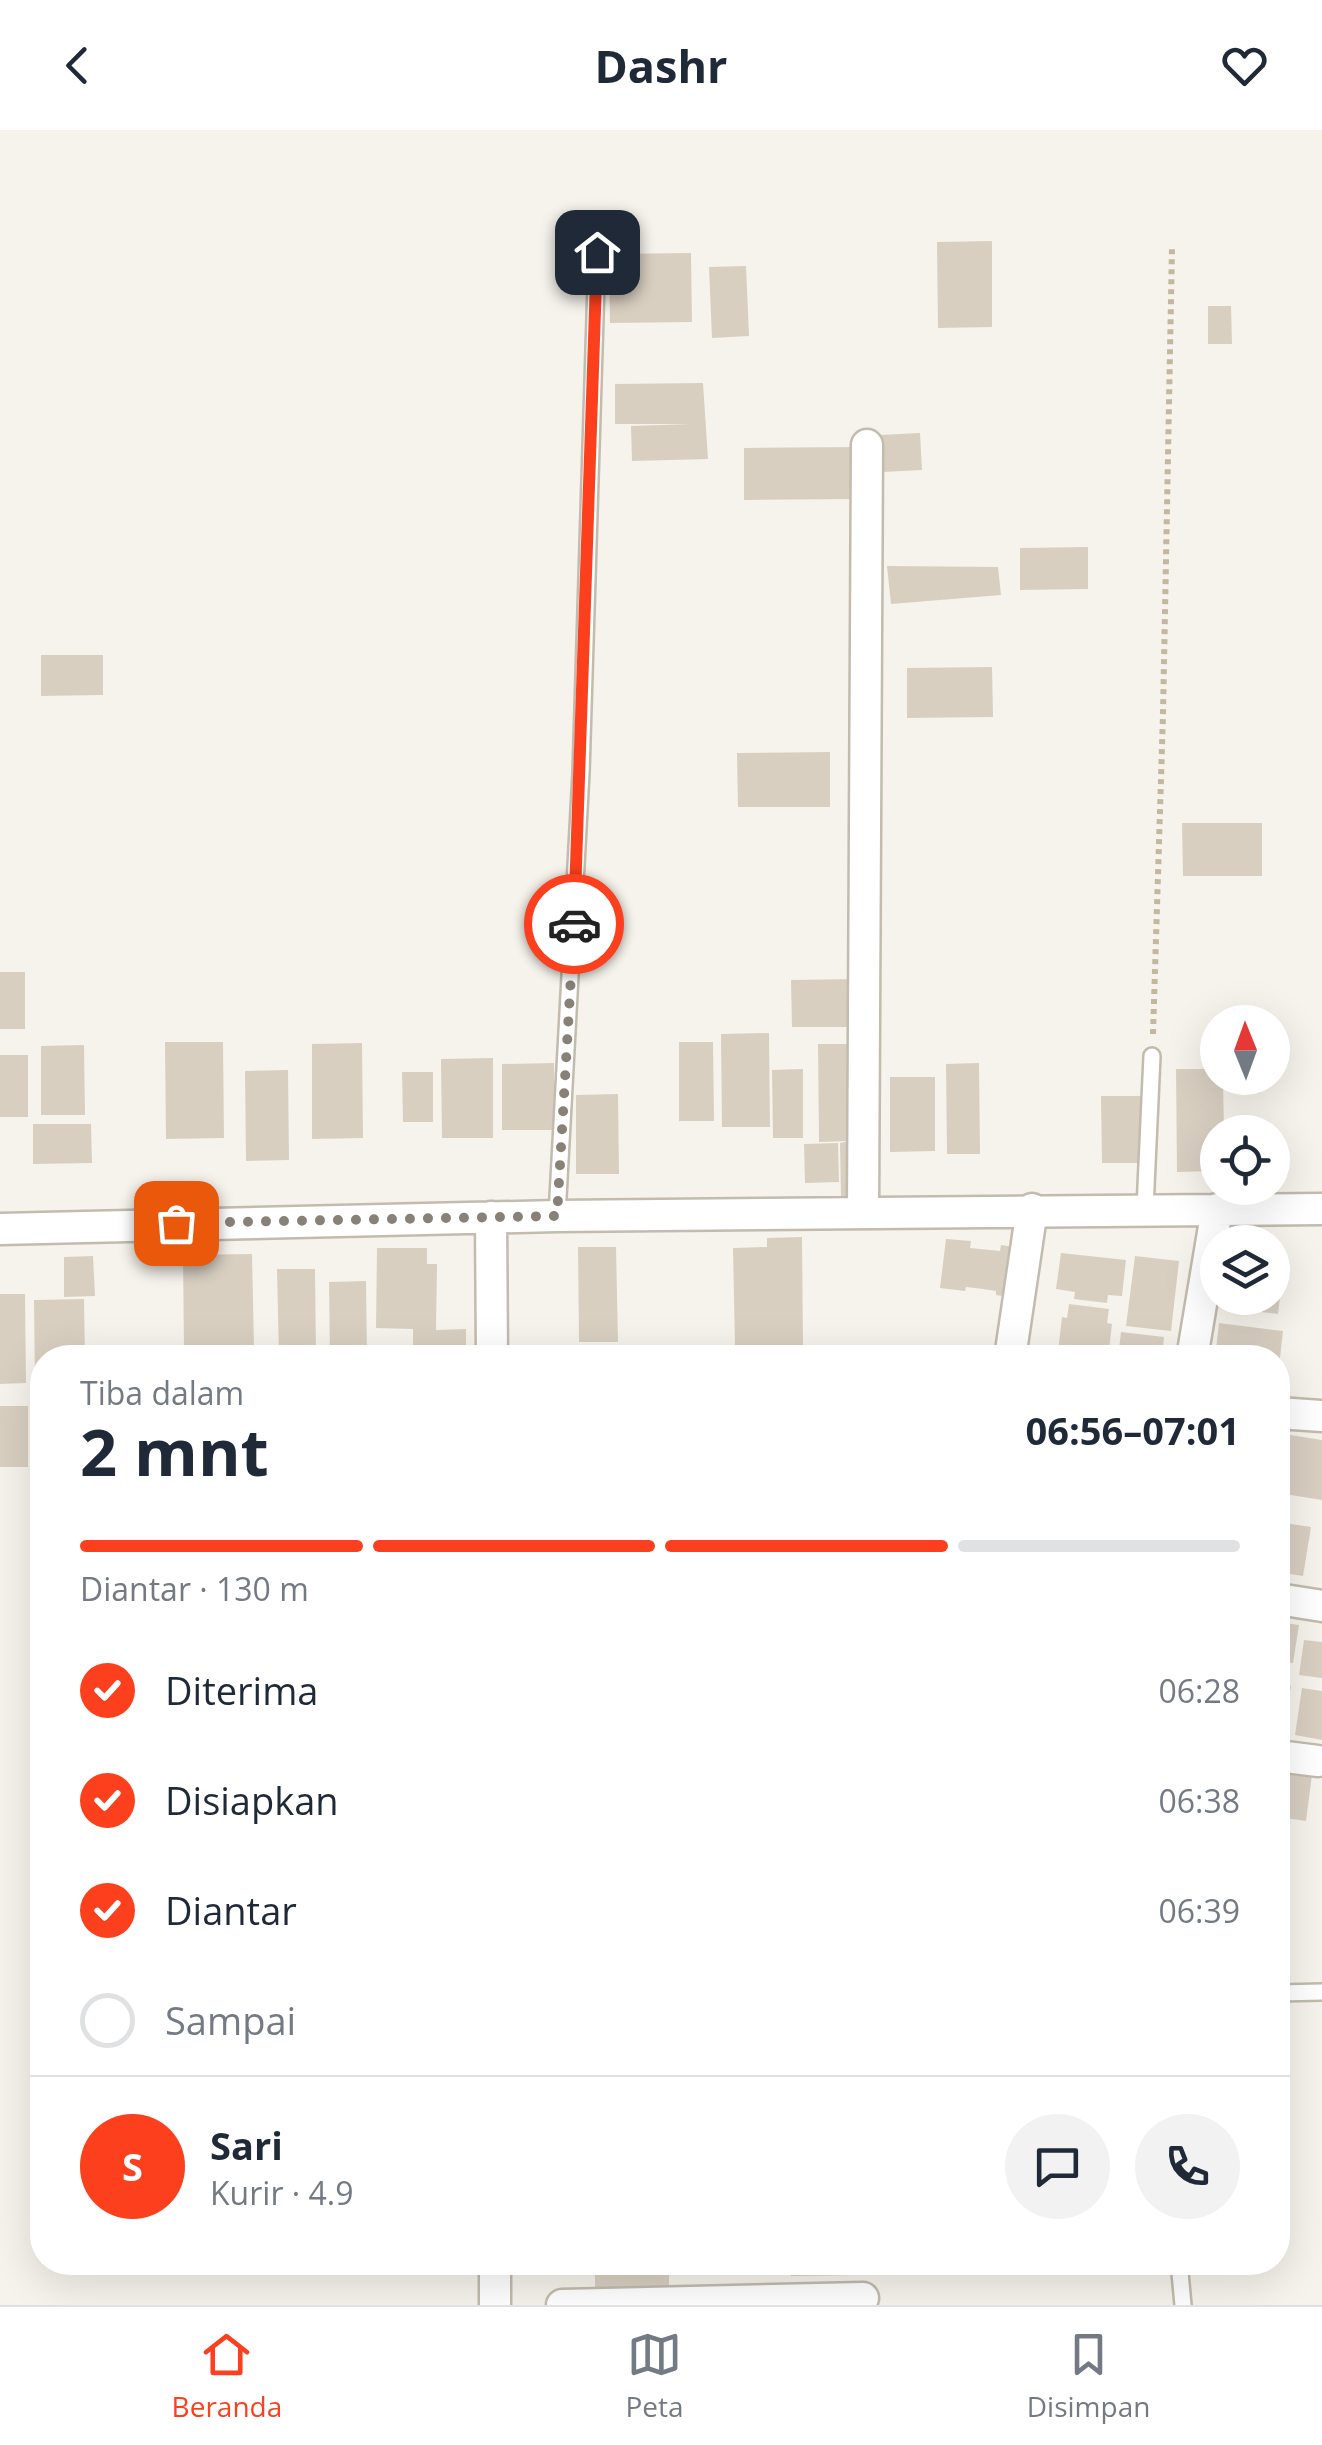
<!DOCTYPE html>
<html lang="id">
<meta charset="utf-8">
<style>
:root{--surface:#fff;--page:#f2f2f3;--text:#1f2937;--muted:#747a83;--line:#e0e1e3;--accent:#fc3f1d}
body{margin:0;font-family:"Open Sans",sans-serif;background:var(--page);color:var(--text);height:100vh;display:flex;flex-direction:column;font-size:38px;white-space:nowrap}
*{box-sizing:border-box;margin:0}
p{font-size:32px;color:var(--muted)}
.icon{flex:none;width:55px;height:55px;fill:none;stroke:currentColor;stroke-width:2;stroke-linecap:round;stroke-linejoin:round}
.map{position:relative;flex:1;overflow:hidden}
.panel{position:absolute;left:30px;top:1215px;width:1260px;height:930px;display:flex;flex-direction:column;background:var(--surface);border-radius:40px;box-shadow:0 10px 40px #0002}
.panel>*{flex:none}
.needle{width:65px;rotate:359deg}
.tools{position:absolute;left:1200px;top:875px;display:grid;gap:20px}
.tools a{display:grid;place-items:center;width:90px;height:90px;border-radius:50%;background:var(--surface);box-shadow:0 10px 40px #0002;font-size:50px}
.pin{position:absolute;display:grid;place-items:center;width:85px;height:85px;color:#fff;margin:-42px;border-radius:20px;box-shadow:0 5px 15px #0006}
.courier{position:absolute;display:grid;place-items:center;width:100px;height:100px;margin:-50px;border:8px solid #fc3f1d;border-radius:50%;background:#fff;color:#222;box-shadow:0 2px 12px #0007}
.overview em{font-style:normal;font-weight:700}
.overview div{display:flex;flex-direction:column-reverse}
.overview{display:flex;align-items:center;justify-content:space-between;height:170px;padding:0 50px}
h1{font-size:65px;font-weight:700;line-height:75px}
.bar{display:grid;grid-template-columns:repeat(4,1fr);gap:15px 10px;align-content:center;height:120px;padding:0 50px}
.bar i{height:12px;border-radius:8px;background:var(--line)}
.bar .selected{background:var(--accent)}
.bar p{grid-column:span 4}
.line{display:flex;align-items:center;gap:25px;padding:0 50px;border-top:2px solid var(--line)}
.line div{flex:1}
.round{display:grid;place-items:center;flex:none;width:105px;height:105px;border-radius:52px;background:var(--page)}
ol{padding:0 50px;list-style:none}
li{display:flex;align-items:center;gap:30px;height:110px}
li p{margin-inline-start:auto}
li .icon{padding:10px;border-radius:50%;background:var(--accent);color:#fff;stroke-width:4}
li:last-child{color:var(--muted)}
li i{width:55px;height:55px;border:5px solid var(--line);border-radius:50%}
header{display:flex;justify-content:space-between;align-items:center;height:130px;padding:0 50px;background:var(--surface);font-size:45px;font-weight:700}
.dock{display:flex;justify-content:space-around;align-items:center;height:140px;border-top:2px solid var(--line);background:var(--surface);font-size:28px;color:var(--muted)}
.dock a{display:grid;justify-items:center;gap:5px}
.dock .selected{color:var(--accent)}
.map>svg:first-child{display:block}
</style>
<header><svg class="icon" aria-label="back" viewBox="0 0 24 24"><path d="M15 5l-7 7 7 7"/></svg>Dashr<svg class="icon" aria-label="heart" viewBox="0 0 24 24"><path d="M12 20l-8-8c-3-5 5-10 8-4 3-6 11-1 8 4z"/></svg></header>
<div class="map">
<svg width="1322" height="2175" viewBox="0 0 1322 2175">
<rect width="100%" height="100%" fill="#f6f3ec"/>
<path fill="#d8cfc1" d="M992,111V197L938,198L937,112Z
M691,123L692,192L610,193L609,124Z
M746,136L749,206L712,208L709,137Z
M1208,176H1231L1232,214H1208Z
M703,253L708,329L632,331L631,296L692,294H615V254Z
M920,303L922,340L883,342L880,305Z
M856,317V369L744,370V318Z
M1088,417V459L1020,460V418Z
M887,436L998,437L1001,465L891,474Z
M41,525H103V565L41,566Z
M992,537L993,587L907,588V538Z
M830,622V677H738L737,623Z
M1182,693H1262V746H1183Z
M0,842H25V899H0Z
M857,849L858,897H792L791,850Z
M769,903L770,997H722L721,904Z
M165,912H223L224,1008L166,1009Z
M679,912H713L714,991H679Z
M362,913L363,1008L312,1009V914Z
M818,914H861L863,1067H841L840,1013L850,1011L819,1012Z
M84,915L85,985H41V916Z
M0,925H28V987H0Z
M493,928V1008H442L441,929Z
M554,933L555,1000H502V934Z
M979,933L980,1024H947L946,934Z
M803,939V1008H773L772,940Z
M1176,939H1218V948H1223L1224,1002H1218V1041L1177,1042Z
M288,940L289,1030L246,1031L245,941Z
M402,942H433V992H403Z
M890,947H935V1021L890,1022Z
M618,964L619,1044H576V965Z
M1101,966H1144V1033H1102Z
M1231,991H1268V1002H1231Z
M33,994H91L92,1033L33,1034Z
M838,1013L839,1052L805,1053L804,1014Z
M802,1107L803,1216L735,1217L733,1118L767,1117V1108Z
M946,1109L971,1111L970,1118L1000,1121L1001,1115L1021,1118L1015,1168L996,1165V1161L983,1159L966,1157L965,1161L940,1158Z
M578,1117H616L618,1212H579Z
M377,1118H427V1134H437L436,1200L466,1199V1228H413V1199L376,1198Z
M1061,1123L1126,1130L1122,1166L1108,1165L1107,1173L1074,1169L1075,1162L1056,1159Z
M252,1124L254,1217L184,1218L183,1125Z
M93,1126L95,1166L64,1167V1127Z
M1135,1126L1179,1131L1171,1201L1126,1196Z
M277,1139H315L316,1226H279Z
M1272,1141L1283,1142L1278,1184L1226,1178L1227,1168H1272Z
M366,1151L367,1228H330L329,1152Z
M0,1164H25L26,1253L0,1254Z
M84,1169L85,1228H42V1257H35L34,1170Z
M1069,1174L1109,1179L1107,1193L1112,1194L1108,1228H1061L1062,1223L1058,1222L1062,1187L1067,1188Z
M1219,1193L1283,1201L1280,1228H1215Z
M1121,1202L1164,1207L1162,1228H1118Z
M0,1276H28V1337H0Z
M1278,1303L1322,1310V1370L1278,1363Z
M1278,1392L1311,1397L1303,1446L1278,1442Z
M1278,1492L1299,1495L1293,1533L1278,1531Z
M1304,1510L1322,1512V1548L1299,1545Z
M1278,1554L1291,1556L1284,1596L1278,1595Z
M1302,1558L1322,1561V1610L1295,1605Z
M1278,1640L1312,1645L1306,1691L1278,1687Z
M595,2132H669V2168L595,2169Z
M791,2132H857L858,2145L791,2146Z
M871,2132H910V2144L871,2145Z"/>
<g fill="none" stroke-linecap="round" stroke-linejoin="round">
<g stroke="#c2bbae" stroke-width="20">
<path id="lane" d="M1145,1078L1152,926
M557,1086L581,643L597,122
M1278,1863L1322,1862
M1179,2132L1183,2175"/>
</g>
<g stroke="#c2bbae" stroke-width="35">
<path id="street" d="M863,1081L867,315
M491,1087L492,1228
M0,1099L557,1086L1322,1079
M1010,1228L1032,1079
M1192,1228L1217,1079
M1278,1283L1322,1286
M1278,1469L1322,1476
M1278,1626L1318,1631
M495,2132V2175
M562,2175L863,2168"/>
</g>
<path stroke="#c4b79f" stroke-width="6" stroke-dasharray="5 5" stroke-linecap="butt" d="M1153,904L1163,585L1172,118"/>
<use href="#lane" stroke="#fff" stroke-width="15"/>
<use href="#street" stroke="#fff" stroke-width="30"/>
</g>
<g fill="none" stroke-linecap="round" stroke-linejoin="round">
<path stroke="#878178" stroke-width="10" stroke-dasharray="0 18" d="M176,1093L557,1086L574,794"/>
<path stroke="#fc3f1d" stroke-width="12" d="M574,794L597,122"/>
</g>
</svg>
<div class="tools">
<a><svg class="needle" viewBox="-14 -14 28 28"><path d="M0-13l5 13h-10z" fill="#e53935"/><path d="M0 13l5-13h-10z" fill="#747a83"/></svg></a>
<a><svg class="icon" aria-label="locate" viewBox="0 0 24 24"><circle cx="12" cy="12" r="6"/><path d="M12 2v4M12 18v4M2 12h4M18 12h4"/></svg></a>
<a><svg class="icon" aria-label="layers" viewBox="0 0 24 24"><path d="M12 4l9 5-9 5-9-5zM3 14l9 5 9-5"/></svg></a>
</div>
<div class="pin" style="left:176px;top:1093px;background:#ea580c"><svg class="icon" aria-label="bag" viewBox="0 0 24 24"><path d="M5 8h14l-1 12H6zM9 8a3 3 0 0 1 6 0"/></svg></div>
<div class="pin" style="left:597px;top:122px;background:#1f2937"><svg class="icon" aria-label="home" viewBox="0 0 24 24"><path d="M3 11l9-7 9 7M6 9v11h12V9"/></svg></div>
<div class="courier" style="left:574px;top:794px"><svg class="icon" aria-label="car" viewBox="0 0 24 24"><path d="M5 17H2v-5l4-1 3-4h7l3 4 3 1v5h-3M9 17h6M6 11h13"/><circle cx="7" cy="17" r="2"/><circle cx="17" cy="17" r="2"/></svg></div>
<section class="panel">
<div class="overview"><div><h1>2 mnt</h1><p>Tiba dalam</p></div><em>06:56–07:01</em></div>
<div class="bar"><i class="selected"></i><i class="selected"></i><i class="selected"></i><i></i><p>Diantar · 130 m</p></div>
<ol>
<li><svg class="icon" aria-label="check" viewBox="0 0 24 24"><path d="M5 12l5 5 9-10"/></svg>Diterima<p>06:28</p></li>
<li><svg class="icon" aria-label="check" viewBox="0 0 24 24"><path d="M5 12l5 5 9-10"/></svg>Disiapkan<p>06:38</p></li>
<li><svg class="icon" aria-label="check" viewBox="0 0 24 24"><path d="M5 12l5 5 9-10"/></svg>Diantar<p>06:39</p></li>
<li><i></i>Sampai</li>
</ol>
<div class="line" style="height:180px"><b class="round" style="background:var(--accent);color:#fff">S</b><div><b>Sari</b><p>Kurir · 4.9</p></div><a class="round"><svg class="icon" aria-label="chat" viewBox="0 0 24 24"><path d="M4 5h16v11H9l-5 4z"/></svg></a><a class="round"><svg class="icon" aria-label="phone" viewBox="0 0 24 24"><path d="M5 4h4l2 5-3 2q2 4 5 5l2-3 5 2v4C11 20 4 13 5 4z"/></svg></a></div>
</section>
</div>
<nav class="dock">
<a class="selected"><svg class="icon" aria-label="home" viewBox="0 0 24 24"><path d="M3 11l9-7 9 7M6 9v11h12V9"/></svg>Beranda</a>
<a><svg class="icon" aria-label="map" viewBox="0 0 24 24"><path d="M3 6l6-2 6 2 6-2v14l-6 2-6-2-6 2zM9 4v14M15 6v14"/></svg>Peta</a>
<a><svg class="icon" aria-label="saved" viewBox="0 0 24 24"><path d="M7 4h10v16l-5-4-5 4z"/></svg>Disimpan</a>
</nav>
